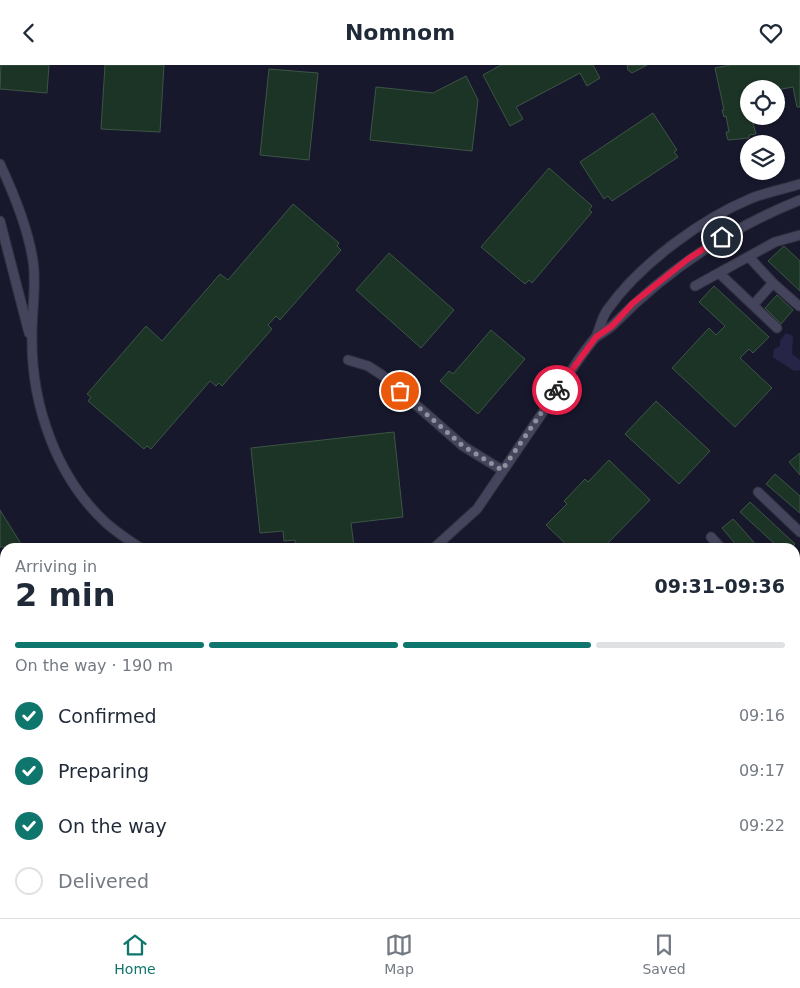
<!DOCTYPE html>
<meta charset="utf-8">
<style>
:root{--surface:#fff;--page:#f6f6f7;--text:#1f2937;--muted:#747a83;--line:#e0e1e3;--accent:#0f766e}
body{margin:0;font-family:"DejaVu Sans",sans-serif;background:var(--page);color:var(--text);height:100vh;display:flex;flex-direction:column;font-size:19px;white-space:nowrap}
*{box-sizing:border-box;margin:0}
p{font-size:16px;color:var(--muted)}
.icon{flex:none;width:28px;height:28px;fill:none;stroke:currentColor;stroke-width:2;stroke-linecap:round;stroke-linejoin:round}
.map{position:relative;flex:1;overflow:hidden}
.panel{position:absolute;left:0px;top:478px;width:800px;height:376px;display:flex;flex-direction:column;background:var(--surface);border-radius:15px 15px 0 0;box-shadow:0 1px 4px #0004}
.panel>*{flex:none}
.tools{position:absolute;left:740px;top:15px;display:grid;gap:10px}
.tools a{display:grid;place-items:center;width:45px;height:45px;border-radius:50%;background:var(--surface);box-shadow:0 1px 4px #0004;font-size:25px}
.pin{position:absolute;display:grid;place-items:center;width:42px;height:42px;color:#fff;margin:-21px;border:2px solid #fff;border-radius:50%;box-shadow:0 1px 5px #0007}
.courier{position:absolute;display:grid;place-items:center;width:50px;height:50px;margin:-25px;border:4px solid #e11d48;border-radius:50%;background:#fff;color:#222;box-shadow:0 1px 6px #0007}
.overview em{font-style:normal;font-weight:700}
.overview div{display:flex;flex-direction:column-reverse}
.overview{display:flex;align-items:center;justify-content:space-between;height:85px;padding:0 15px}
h1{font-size:32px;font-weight:700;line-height:38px}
.bar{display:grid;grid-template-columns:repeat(4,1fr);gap:8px 5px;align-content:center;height:60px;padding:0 15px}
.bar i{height:6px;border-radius:4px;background:var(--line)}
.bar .selected{background:var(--accent)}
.bar p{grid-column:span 4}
ol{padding:0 15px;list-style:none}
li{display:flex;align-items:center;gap:15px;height:55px}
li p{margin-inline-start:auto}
li .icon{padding:5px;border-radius:50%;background:var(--accent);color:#fff;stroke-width:4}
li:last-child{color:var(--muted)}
li i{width:28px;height:28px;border:2px solid var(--line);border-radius:50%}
header{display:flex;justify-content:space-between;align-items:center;height:65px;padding:0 15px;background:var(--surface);font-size:22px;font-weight:700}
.dock{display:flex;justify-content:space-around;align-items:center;height:70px;border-top:1px solid var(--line);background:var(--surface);font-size:14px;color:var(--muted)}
.dock a{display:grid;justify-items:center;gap:2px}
.dock .selected{color:var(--accent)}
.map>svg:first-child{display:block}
</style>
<header><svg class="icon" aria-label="back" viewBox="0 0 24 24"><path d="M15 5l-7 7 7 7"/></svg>Nomnom<svg class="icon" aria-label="heart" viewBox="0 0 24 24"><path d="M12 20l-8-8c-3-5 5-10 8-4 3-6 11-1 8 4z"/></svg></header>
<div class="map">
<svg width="800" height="853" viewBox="0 0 800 853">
<rect width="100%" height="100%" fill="#18182d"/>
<path fill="#262547" d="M786,268L793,271L792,289L800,295V305L794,306L773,292L774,284L780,281V276Z
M0,603L5,610V655L0,658Z
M238,849H296L299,853H231Z
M445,849H531L534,853H443Z"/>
<path fill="#606190" d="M558,849H668L667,853H558Z"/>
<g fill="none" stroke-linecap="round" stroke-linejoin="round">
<path stroke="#606190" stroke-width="2.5" d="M0,742L5,737"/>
</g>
<path fill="#1c3426" stroke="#3c5545" d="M1,0H49L47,28L0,24Z
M105,0H164L160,67L101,64Z
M501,0H593L600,13L587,21L580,8L516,42L523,54L510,61L483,10Z
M627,0H647L632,8L628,5Z
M731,0H800V42H797L793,22L776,25L745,24L749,51H751L756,69L749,70V73L728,75L726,67H729L726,51L724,52L722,45H724L715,3Z
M269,4L318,8L309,95L260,90Z
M466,11L478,35L472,86L370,75L376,22L433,28Z
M653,48L677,85L674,87L678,92L612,136L608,131L604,134L580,97Z
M549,103L592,141L589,145L592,147L532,218L529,215L525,219L481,182Z
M293,139L339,178L337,181L341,185L280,255L276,251L268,260L272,264L222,321L219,318L216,321L210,316L151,384L147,381L144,384L88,336L91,332L87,329L146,261L162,276L220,209L228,215Z
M784,181L800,196V226L768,196Z
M389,188L454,245L421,283L356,225Z
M714,221L769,272L753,288L749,284L740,293L772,323L735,362L672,303L709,263L716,270L725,261L699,237Z
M777,230L793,245L781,259L765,243Z
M491,265L525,294L478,349L440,316L449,306L453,309Z
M656,336L710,386L679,419L625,369Z
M394,367L403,452L351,458L354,481L336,482H296L295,475L284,476L283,466L260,468L251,383Z
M800,388V410L789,397Z
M609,395L650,435L604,482H569L546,460L567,439L564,436L585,414L588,417Z
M775,409L800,431V448L766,419Z
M750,437L795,479L792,482H778L740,447Z
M0,445L23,482H0Z
M733,454L736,457L758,482H738L722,463Z"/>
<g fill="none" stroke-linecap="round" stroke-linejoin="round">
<g stroke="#313140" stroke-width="11">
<path id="street" d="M0,99C14,129 28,163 33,196C37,222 31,250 32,276C32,340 56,410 103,455C113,465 127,474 139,482
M0,156L29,268
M749,192L773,218L753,240
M719,208L777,263
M773,218L799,241
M695,221L775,177L800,170
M596,272C600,263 602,251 608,244C640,199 701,154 752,133C768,127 784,124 800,119
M348,295L368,301L382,310L463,381L502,405
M758,427L800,467
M711,472L720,482
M435,482L477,444L579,294C584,287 589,280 595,273C601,268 608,265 614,259C668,204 728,164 800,135
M795,501L800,496
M0,566L5,574
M795,582L800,588
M795,792L800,794
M174,849L177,853
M692,853L694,849"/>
</g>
<use href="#street" stroke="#44455c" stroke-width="9"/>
</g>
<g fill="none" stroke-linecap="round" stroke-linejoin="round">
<path stroke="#8f90a0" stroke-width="5" stroke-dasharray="0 9" d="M400,326L463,381L502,405L557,325"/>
<path stroke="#e11d48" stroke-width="6" d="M557,325L596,272L612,261L633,238L688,194L722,172"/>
</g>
</svg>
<div class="tools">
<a><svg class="icon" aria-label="locate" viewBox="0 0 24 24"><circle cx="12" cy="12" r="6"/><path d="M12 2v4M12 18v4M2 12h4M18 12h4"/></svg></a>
<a><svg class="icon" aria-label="layers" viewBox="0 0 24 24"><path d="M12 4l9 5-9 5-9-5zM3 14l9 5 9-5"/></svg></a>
</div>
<div class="pin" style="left:400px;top:326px;background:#ea580c"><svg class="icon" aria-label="bag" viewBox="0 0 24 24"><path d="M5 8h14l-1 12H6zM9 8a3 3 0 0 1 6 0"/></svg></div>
<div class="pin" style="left:722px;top:172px;background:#1f2937"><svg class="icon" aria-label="home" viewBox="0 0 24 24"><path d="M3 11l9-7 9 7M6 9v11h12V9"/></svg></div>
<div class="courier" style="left:557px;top:325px"><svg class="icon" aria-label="bike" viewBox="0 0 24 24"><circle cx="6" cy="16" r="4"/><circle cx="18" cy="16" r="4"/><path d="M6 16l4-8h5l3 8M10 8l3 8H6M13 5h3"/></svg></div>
<section class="panel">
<div class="overview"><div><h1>2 min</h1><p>Arriving in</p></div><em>09:31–09:36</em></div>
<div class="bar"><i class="selected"></i><i class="selected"></i><i class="selected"></i><i></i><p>On the way · 190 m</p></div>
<ol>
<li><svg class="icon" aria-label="check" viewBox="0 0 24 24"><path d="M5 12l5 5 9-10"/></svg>Confirmed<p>09:16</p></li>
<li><svg class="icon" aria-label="check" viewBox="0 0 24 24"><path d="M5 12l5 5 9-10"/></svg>Preparing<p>09:17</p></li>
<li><svg class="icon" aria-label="check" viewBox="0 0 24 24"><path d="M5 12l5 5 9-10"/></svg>On the way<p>09:22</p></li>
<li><i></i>Delivered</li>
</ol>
</section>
</div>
<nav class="dock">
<a class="selected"><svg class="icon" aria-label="home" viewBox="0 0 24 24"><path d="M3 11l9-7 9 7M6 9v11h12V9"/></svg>Home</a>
<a><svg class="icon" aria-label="map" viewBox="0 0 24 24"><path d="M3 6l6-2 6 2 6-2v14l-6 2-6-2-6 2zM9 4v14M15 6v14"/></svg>Map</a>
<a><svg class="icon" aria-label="saved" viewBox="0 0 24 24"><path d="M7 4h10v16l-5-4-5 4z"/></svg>Saved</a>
</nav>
